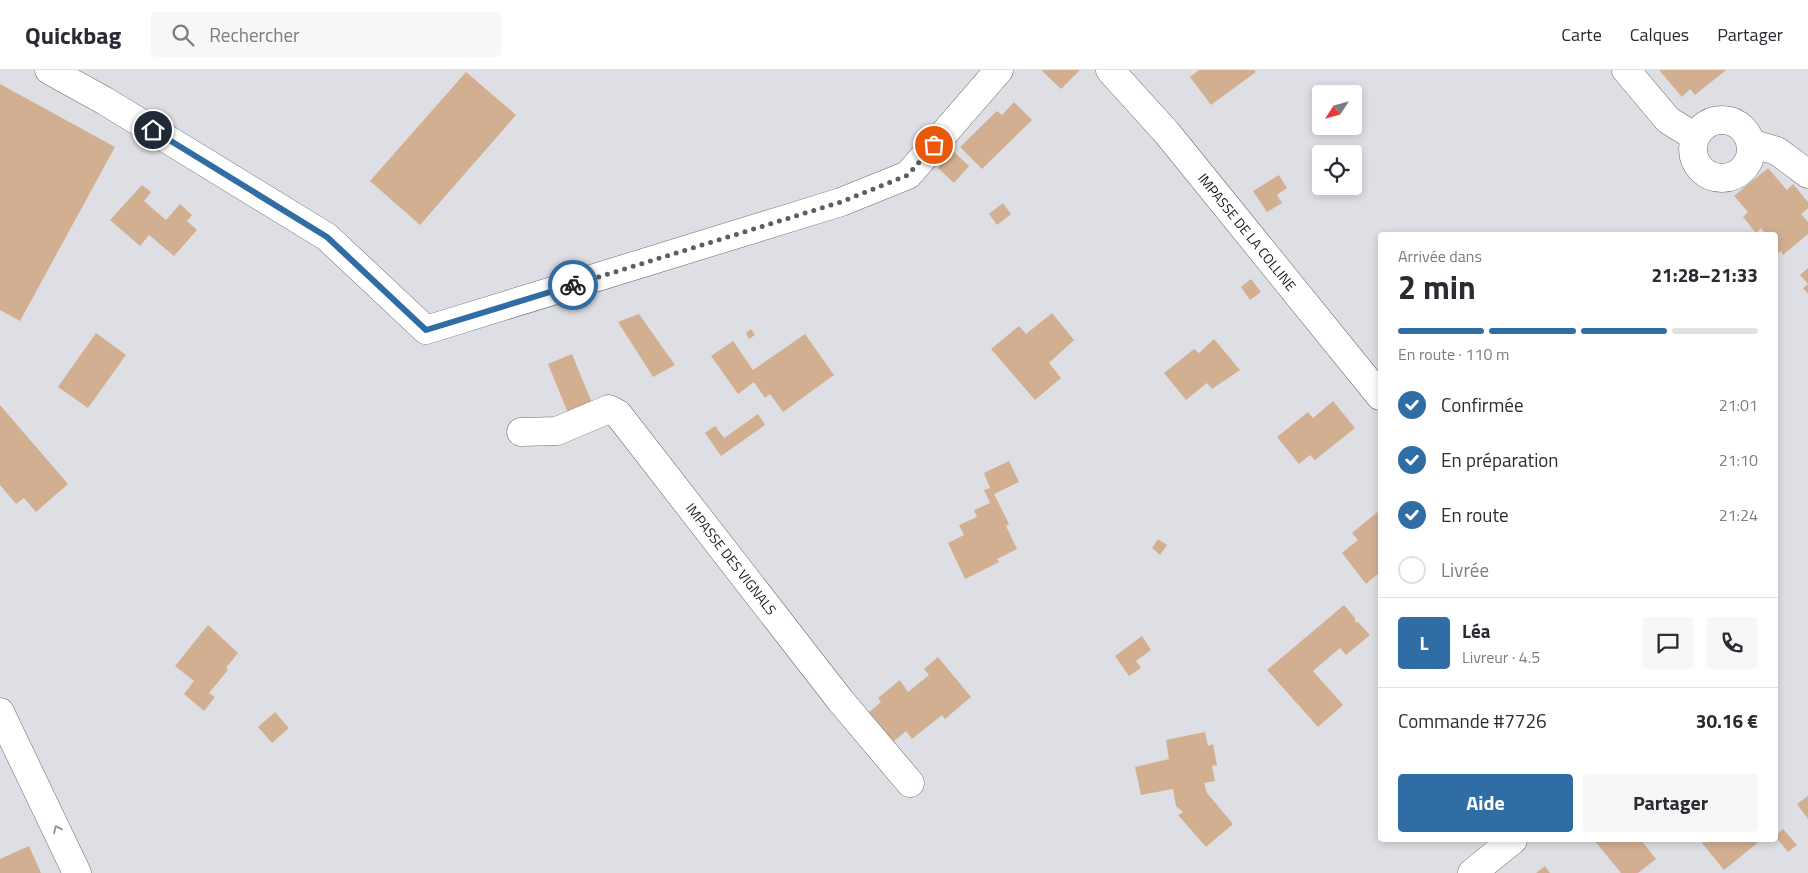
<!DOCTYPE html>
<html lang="fr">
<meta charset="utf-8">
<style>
:root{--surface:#fff;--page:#f7f7f7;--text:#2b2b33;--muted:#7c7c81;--line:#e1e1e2;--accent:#306da4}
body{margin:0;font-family:"Titillium Web",sans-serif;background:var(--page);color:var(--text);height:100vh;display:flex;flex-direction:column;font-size:19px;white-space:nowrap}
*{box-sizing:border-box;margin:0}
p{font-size:16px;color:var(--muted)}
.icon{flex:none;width:28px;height:28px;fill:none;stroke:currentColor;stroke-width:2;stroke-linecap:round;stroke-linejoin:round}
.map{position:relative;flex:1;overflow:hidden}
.sheet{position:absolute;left:1378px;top:162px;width:400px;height:610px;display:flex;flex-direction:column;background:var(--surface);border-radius:5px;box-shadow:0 2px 8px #0003}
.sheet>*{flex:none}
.needle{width:32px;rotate:234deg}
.buttons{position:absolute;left:1312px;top:15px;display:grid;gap:10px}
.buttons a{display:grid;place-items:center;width:50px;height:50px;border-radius:5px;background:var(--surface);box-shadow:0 2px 8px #0003;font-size:25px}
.pin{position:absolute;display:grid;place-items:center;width:42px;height:42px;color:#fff;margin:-21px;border:2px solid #fff;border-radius:50%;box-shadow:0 1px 5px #0007}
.courier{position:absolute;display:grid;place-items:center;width:50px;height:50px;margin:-25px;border:4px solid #306da4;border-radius:50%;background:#fff;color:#222;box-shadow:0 1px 6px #0007}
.headline em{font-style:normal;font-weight:700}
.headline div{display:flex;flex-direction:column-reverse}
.headline{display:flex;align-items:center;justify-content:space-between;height:85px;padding:0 20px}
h1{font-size:32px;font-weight:700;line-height:38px}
.bar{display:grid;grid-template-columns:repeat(4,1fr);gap:8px 5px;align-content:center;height:60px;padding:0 20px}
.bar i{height:6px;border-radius:4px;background:var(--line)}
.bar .on{background:var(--accent)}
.bar p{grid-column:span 4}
.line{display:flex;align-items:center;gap:12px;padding:0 20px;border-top:1px solid var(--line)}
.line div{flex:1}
.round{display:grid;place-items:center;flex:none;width:52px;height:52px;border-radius:5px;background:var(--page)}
ol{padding:0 20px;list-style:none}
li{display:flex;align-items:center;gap:15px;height:55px}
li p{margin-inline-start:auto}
li .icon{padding:5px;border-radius:50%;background:var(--accent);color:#fff;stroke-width:4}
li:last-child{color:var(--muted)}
li i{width:28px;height:28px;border:2px solid var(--line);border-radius:50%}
.primary-button{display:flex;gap:10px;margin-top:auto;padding:10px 20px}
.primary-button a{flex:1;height:58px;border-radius:5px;background:var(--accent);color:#fff;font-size:20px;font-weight:700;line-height:58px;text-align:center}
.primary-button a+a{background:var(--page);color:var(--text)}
header{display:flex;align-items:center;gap:30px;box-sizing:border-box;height:70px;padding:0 25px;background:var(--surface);border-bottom:1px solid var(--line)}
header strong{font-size:24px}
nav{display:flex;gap:28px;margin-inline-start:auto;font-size:18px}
.search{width:350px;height:45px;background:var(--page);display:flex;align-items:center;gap:12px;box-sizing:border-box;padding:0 18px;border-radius:5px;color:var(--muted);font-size:19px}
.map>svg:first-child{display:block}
</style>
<header>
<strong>Quickbag</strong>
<div class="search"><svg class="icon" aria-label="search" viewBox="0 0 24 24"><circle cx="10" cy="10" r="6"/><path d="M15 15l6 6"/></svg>Rechercher</div>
<nav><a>Carte</a><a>Calques</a><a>Partager</a></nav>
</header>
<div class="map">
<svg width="1808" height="803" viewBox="0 0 1808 803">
<rect width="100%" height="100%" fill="#dedfe4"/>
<path fill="#d3af91" d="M1041,0H1080L1061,19Z
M1199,0H1254L1256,2L1211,35L1190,7Z
M1659,0H1726L1695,25L1690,19L1682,27Z
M466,2L516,45L420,155L370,111Z
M0,14L115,77L20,251L0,240Z
M1014,32L1032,50L982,99L960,77L997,41L1002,45Z
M951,79L969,96L954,113L938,98Z
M1768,98L1787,120L1793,114L1808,132V138L1801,144L1808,152V164L1783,185L1781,181L1775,186V165H1766L1761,158L1756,163L1743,147L1748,142L1734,126Z
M1279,105L1287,118L1277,125L1282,133L1267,142L1253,121Z
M142,115L151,122L144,131L166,150L180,134L192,145L187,151L197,160L174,186L149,165L140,176L110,150Z
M1003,133L1011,144L997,155L989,144Z
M1808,198V224L1803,218L1808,214L1800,205Z
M1251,209L1261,222L1250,230L1241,217Z
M1052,243L1074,270L1049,293L1061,308L1035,330L991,279L1019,256L1026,264Z
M639,244L675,295L653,307L618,252Z
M751,259L755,265L749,269L746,263Z
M96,263L126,285L88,338L58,317Z
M805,264L834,305L783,342L770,324L765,328L754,312L738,324L711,286L733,271L753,300Z
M1214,269L1240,300L1212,319L1207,313L1186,330L1164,303L1194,279L1199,283Z
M572,284L592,333L568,343L548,294Z
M1333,331L1355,358L1315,390L1310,385L1299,394L1277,367L1308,342L1313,348Z
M0,335L68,414L36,442L24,428L16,434L0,415Z
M758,344L765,355L721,386L705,363L715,356L724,368Z
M1009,391L1019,412L994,424L1009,454L1006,456L1017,479L997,489L999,492L965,509L948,473L964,465L959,455L977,447L974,440L990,433L984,420L990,418L984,403Z
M1380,440V502L1366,514L1342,483L1358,470L1352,463Z
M1158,469L1167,475L1160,485L1152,478Z
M1344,535L1355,548V552H1358L1370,565L1346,585L1340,578L1313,601L1343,635L1318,657L1267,600Z
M208,555L238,583L226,598L228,600L209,623L215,627L204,641L184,624L194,611L175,596Z
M1142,566L1151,580L1136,591L1141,598L1129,606L1115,586Z
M938,587L971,627L945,649L942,645L912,669L906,661L893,672L868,643L881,632L878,628L900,610L908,622L924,609L929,605L924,599Z
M275,642L289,658L272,673L258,657Z
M1205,662L1208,676L1213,674L1217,695L1212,696L1215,711L1204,713L1207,723L1233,754L1206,777L1178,745L1183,742L1176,736L1173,719L1141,725L1135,697L1169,689L1166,670Z
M1808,726V749L1797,734Z
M1783,759L1797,775L1788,782L1775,766Z
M1594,770H1641L1656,789L1638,803H1621Z
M1706,770H1761L1724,800L1702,773Z
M29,776L41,803H0V789Z
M1545,796L1550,803H1536Z"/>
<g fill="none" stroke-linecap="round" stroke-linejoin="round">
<g stroke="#6a6c70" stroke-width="29">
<path id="minor" d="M49,0L105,31L327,167L426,260L841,132L908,105L999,0
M1110,0L1167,63L1380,326
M1626,0L1668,50L1695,67
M1693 79a29 29 0 1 1 58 0a29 29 0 1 1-58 0Z
M1750,73L1777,81L1808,104
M521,362L557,361L609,339L618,344L840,630L910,713
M0,642L77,803
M1472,803L1513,770"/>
</g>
<use href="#minor" stroke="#fff" stroke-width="28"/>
</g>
<defs><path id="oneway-chevron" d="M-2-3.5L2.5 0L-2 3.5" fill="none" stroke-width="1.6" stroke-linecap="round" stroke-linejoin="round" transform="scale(1.25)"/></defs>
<use stroke="#989898" href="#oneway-chevron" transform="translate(57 759) rotate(-115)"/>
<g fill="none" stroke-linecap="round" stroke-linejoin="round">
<path stroke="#5e5f61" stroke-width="5" stroke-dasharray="0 9" d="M573,215L841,132L908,105L934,75"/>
<path stroke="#306da4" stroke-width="6" d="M153,60L327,167L426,260L573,215"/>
</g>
<g text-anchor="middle" stroke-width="4" stroke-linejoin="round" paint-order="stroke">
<g font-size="14" fill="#191a1b" stroke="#fff">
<text transform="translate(1247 162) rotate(51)" y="5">IMPASSE DE LA COLLINE</text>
<text transform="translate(731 489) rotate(52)" y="5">IMPASSE DES VIGNALS</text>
</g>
</g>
</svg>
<div class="buttons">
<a><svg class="needle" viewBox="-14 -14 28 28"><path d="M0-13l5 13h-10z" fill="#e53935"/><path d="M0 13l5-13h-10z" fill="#7c7c81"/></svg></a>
<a><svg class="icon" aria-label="locate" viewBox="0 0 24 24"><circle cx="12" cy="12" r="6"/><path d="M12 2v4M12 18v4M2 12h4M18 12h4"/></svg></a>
</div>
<div class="pin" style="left:934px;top:75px;background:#ea580c"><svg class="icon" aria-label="bag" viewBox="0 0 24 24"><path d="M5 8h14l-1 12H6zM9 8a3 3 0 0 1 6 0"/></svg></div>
<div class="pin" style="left:153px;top:60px;background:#1f2937"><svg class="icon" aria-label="home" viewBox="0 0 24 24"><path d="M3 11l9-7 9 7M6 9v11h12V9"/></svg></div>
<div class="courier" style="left:573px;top:215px"><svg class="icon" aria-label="bike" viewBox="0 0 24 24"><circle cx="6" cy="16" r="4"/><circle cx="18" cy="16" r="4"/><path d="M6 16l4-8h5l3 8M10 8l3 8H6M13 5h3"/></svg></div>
<section class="sheet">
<div class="headline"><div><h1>2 min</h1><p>Arrivée dans</p></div><em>21:28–21:33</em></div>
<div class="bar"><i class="on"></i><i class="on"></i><i class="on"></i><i></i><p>En route · 110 m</p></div>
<ol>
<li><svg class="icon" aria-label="check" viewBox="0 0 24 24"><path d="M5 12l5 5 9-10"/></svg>Confirmée<p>21:01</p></li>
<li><svg class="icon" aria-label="check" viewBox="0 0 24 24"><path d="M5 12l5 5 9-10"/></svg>En préparation<p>21:10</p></li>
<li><svg class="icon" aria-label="check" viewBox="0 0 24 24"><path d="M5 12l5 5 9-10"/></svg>En route<p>21:24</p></li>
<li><i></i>Livrée</li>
</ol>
<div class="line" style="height:90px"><b class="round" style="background:var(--accent);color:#fff">L</b><div><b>Léa</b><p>Livreur · 4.5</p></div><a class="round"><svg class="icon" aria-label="chat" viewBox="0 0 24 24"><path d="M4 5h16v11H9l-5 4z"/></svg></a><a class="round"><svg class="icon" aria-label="phone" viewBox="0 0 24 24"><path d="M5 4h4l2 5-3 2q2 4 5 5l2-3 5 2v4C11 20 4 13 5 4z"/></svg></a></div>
<div class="line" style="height:65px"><div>Commande #7726</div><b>30.16 €</b></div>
<div class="primary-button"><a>Aide</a><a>Partager</a></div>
</section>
</div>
